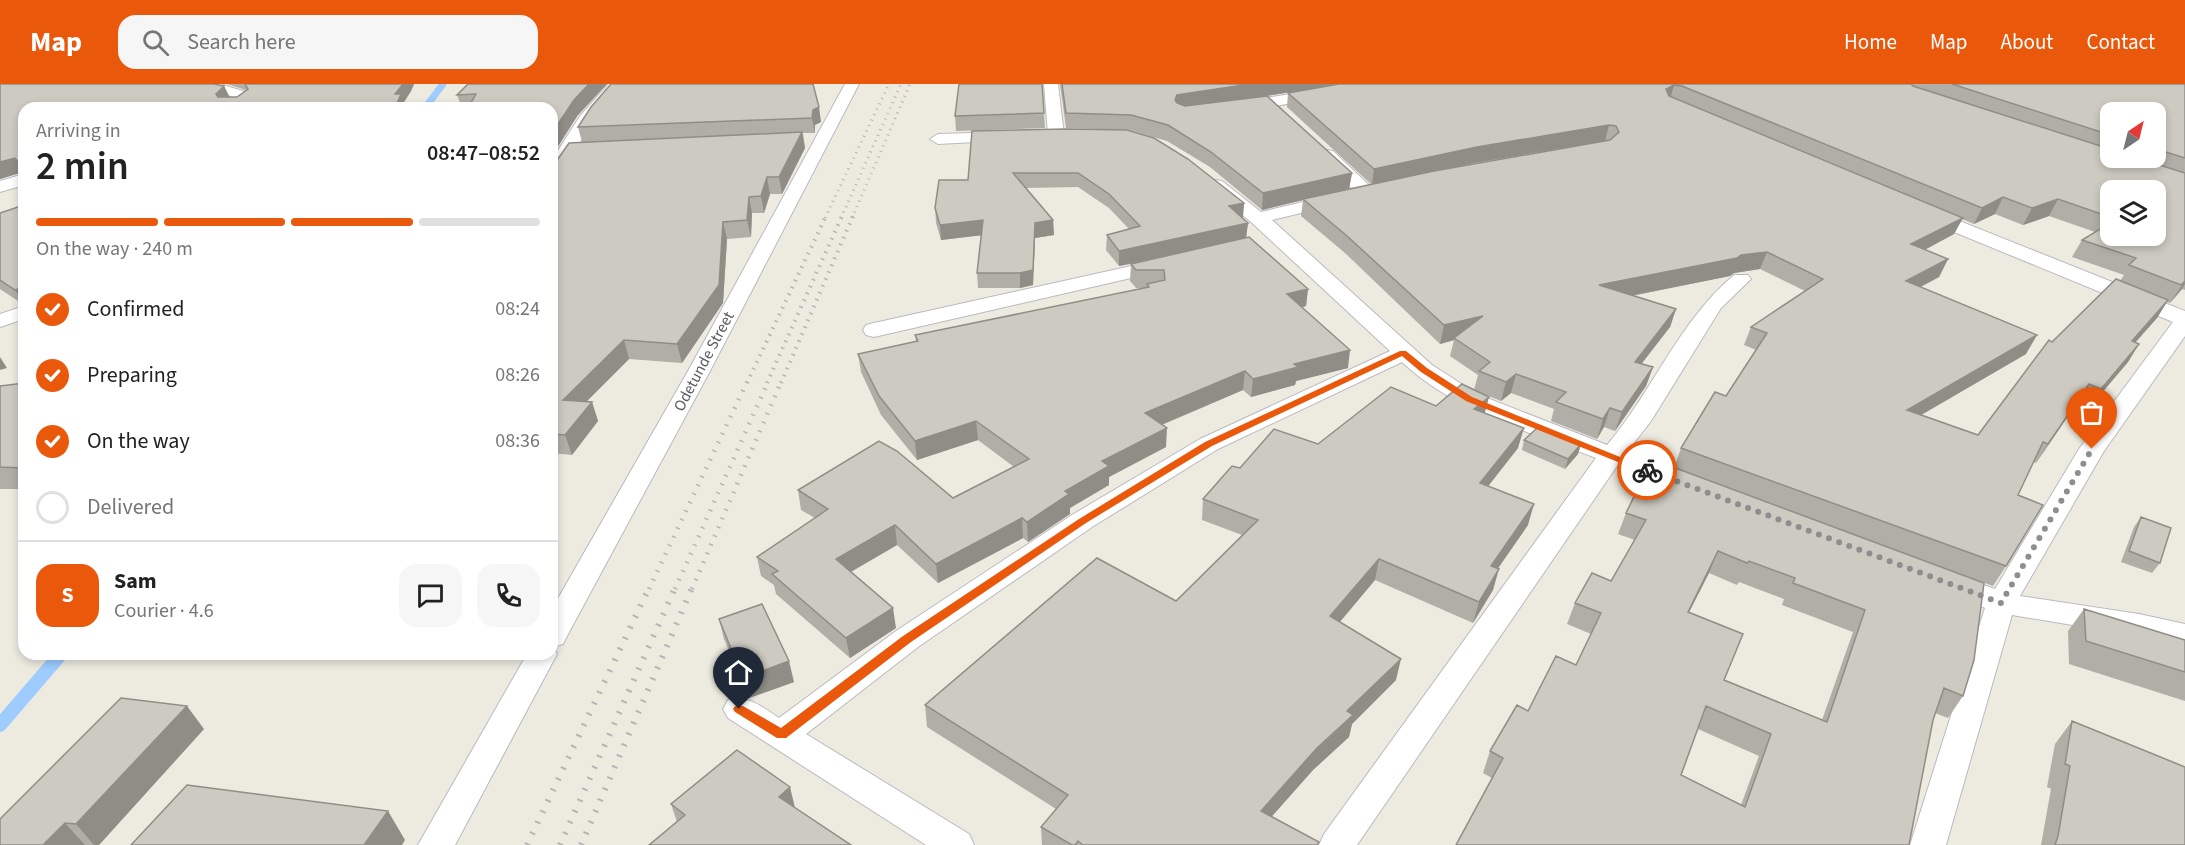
<!DOCTYPE html>
<meta charset="utf-8">
<style>
:root{--surface:#fff;--page:#f6f6f6;--text:#222;--muted:#767676;--line:#e0e0e0;--accent:#ea580c}
body{margin:0;font-family:"Source Sans 3",sans-serif;background:var(--page);color:var(--text);height:100vh;display:flex;flex-direction:column;font-size:22px;white-space:nowrap}
*{box-sizing:border-box;margin:0}
p{font-size:20px;color:var(--muted)}
.icon{flex:none;width:33px;height:33px;fill:none;stroke:currentColor;stroke-width:2;stroke-linecap:round;stroke-linejoin:round}
.map{position:relative;flex:1;overflow:hidden}
.panel{position:absolute;left:18px;top:18px;width:540px;height:558px;display:flex;flex-direction:column;background:var(--surface);border-radius:18px;box-shadow:0 3px 9px #0003}
.panel>*{flex:none}
.needle{width:39px;rotate:35deg}
.buttons{position:absolute;left:2100px;top:18px;display:grid;gap:12px}
.buttons a{display:grid;place-items:center;width:66px;height:66px;border-radius:12px;background:var(--surface);box-shadow:0 3px 9px #0003;font-size:30px}
.pin{position:absolute;display:grid;place-items:center;width:51px;height:51px;color:#fff;margin:-62px -26px;border-radius:50% 50% 50% 0;rotate:-45deg;box-shadow:0 0 6px #0007}
.pin .icon{rotate:45deg}
.courier{position:absolute;display:grid;place-items:center;width:60px;height:60px;margin:-30px;border:4px solid #ea580c;border-radius:50%;background:#fff;color:#222;box-shadow:0 2px 8px #0007}
.summary em{font-style:normal;font-weight:600}
.summary div{display:flex;flex-direction:column-reverse}
.summary{display:flex;align-items:center;justify-content:space-between;height:102px;padding:0 18px}
h1{font-size:39px;font-weight:600;line-height:45px}
.bar{display:grid;grid-template-columns:repeat(4,1fr);gap:9px 6px;align-content:center;height:72px;padding:0 18px}
.bar i{height:8px;border-radius:4px;background:var(--line)}
.bar .current{background:var(--accent)}
.bar p{grid-column:span 4}
.line{display:flex;align-items:center;gap:15px;padding:0 18px;border-top:2px solid var(--line)}
.line div{flex:1}
.round{display:grid;place-items:center;flex:none;width:63px;height:63px;border-radius:18px;background:var(--page)}
ol{padding:0 18px;list-style:none}
li{display:flex;align-items:center;gap:18px;height:66px}
li p{margin-inline-start:auto}
li .icon{padding:6px;border-radius:50%;background:var(--accent);color:#fff;stroke-width:4}
li:last-child{color:var(--muted)}
li i{width:33px;height:33px;border:3px solid var(--line);border-radius:50%}
header{display:flex;align-items:center;gap:36px;box-sizing:border-box;height:84px;padding:0 30px;background:var(--accent);color:#fff}
header strong{font-size:28px}
nav{display:flex;gap:33px;margin-inline-start:auto;font-size:21px}
.search{width:420px;height:54px;background:var(--page);display:flex;align-items:center;gap:15px;box-sizing:border-box;padding:0 21px;border-radius:18px;color:var(--muted);font-size:22px}
.map>svg:first-child{display:block}
</style>
<header>
<strong>Map</strong>
<div class="search"><svg class="icon" aria-label="search" viewBox="0 0 24 24"><circle cx="10" cy="10" r="6"/><path d="M15 15l6 6"/></svg>Search here</div>
<nav><a>Home</a><a>Map</a><a>About</a><a>Contact</a></nav>
</header>
<div class="map">
<svg width="2185" height="761" viewBox="0 0 2185 761">
<rect width="100%" height="100%" fill="#edebe0"/>
<g fill="none" stroke-linecap="round" stroke-linejoin="round">
<path stroke="#9eccff" stroke-width="7" d="M425,24L443,0"/>
<path stroke="#9eccff" stroke-width="14" d="M0,641L61,570"/>
<g stroke="#b8bac0" stroke-width="2">
<path id="minor" d="M181,0H220L246,8L251,17L243,24H224L234,14L226,10L183,3Z
M609,0H624L593,37L558,94L552,95V76L580,32Z
M845,0H859L710,287L567,552L563,560L553,563L557,570L455,761H418L527,570H552V525L688,287Z
M1044,0H1058L1064,51L1062,54L1056,56L1048,51Z
M1355,0H1391L1384,4L1239,28L1231,23L1239,18Z
M1007,48L1013,50L1015,53L1013,56L938,60L930,55L938,50Z
M1327,66L1333,67L1372,104L1375,108L1372,112H1360L1321,75L1319,71L1321,67Z
M24,90V101L0,108V97Z
M1216,96L1222,97L1261,128L1337,110L1343,111L1346,115L1343,119L1272,136L1432,281L1477,310L1607,361C1653,307 1679,237 1734,191H1748L1751,195L1721,224L1651,337L1627,368L1688,392L1692,398L1688,404L1679,406L1617,382L1357,761H1319L1324,750L1596,374C1530,348 1455,328 1402,278L1218,365L1092,443L918,563L806,650L969,750L974,761H926L728,634L723,625L728,616C748,610 763,624 779,634L896,547L1072,431L1200,355L1390,267L1251,138L1210,105L1207,101L1210,97Z
M1927,124L2185,227V252L2104,367L2020,512L2139,530L2185,540V562L2139,552L2012,531L1946,761H1910L1985,524L1942,507L1938,500L1942,493L1952,490L1995,505L2079,365L2173,238L1920,134L1918,130L1920,126Z
M1163,175L1170,177L1173,181L1170,185L874,253L866,251L863,246L866,241L874,239Z
M24,222V235L0,243V230Z"/>
</g>
<use href="#minor" fill="#fff" fill-rule="evenodd"/>
<path stroke="#b4b5b5" stroke-width="3" stroke-dasharray="1 5" stroke-linecap="butt" d="M825,134L889,0
M841,134L901,0
M852,134L910,0"/>
<path stroke="#b4b5b5" stroke-width="4" stroke-dasharray="1.5 6" stroke-linecap="butt" d="M747,299L826,132
M767,299L842,132
M781,299L853,132"/>
<path stroke="#b4b5b5" stroke-width="4.5" stroke-dasharray="1.5 8" stroke-linecap="butt" d="M649,505L747,298
M675,505L768,298
M692,505L781,298"/>
<path stroke="#b4b5b5" stroke-width="6" stroke-dasharray="2 10" stroke-linecap="butt" d="M527,761L649,504
M560,761L675,504
M581,761L692,504"/>
</g>
<path fill="#b0aea6" fill-rule="evenodd" d="M0,0L224,2L230,13H237L246,6L227,0H414L411,7L404,18L405,22L24,24V89L23,88L0,95Z
M468,0H607L578,31L552,24H462L457,11Z
M813,0L821,38L815,41V49H803L805,64L782,110H770L764,129H752L751,153L727,155L723,219L682,279L629,275L587,317L592,318L598,337L572,371L552,369V80L555,79L582,58L578,43Z
M1060,0H2185V206L2182,205L2170,219L2167,218L2157,234L2135,258L2139,260L2128,278L2089,324L2077,319L2036,379L2033,378L2018,411L2006,482L1993,502L1795,429L1963,612L1948,634L1935,629L1933,636L1909,761L1492,694L1483,689L1490,667L1528,627L1576,581L1591,550L1567,540L1575,519L1611,497L1635,456L1618,450L1626,429L1674,384L1681,364L1726,312L1756,266L1744,261L1751,243L1805,207L1760,185L1734,189L1730,192L1632,212L1676,225L1670,243L1641,280L1653,283L1646,302L1615,347L1604,343L1597,355L1551,337L1554,325L1511,309L1501,317L1474,306L1478,291L1450,272L1454,256L1440,260L1345,169L1301,132L1303,116L1262,126L1210,83L1167,57L1130,46L1066,44ZM1304,6L1288,9L1287,23L1372,101L1474,79L1591,59L1319,112L1349,105L1352,89L1267,12ZM2110,28H2156V74H2110ZM2110,106L2156,152H2110ZM1995,130L2023,141L2049,132L2095,148L2082,156L2072,173L2124,191L2120,197L2052,258L1978,351L1921,331L2026,270L1920,203L1939,193L1948,175L1925,166L1954,150L1962,135L1974,140ZM1709,489L1737,501L1739,498L1784,515L1782,521L1853,548L1822,636L1724,596L1689,528ZM1698,645L1759,672L1741,721L1681,691Z
M1044,29L1045,44L956,47L955,32Z
M972,47L1244,119L1242,134L1248,139L1246,154L1308,205L1306,222L1303,223L1348,284L1296,297L1295,301L1251,313L1243,306L1162,341L1166,363L1109,393V401L1070,424V430L1028,458L1023,454L938,499L897,461L851,488L896,544L850,574L776,510L774,501L761,492L757,473L815,434L801,426L798,406L953,414L1014,383L978,356L917,376L881,331L861,288L858,270L916,257L915,251L1144,204H1136L1130,197L1131,180L1119,182L1106,166L1107,151L1129,145L1109,124L1078,103L1025,104L1053,136L1054,151L1035,154L1033,201L1020,204H978L977,189L981,151L941,156L936,139L935,124L968,96Z
M24,121V221L0,205V129Z
M24,299V405H0V302Z
M1436,322L1485,329L1518,364L1488,402L1528,441L1498,484L1493,506L1473,539L1375,496L1340,538L1396,596L1352,640L1349,653L1313,686L1272,732L1319,758L1318,761H1042L1041,743L1056,725L927,643L925,621L1176,517L1242,451L1202,436L1203,415L1240,384L1318,360Z
M1524,356L1581,360L1578,370L1565,385L1522,366Z
M2141,433L2160,479L2152,489L2121,478L2134,443Z
M2084,525L2185,556V617L2069,580L2068,547Z
M719,535L794,598L749,614L724,555Z
M2072,637L2185,761H2041L2051,705L2047,703L2055,660Z
M204,645L99,761H0Z
M671,720L795,724L677,738Z"/>
<path fill="#908d87" d="M403,0H414L411,7L404,18L405,22V24H395V10Z
M589,0H607L578,31L552,72V49L574,16Z
M1250,0H1343L1176,26L1175,16L1177,11Z
M1674,1L1670,15L1666,5Z
M224,2L230,15L222,22L216,10Z
M819,23L821,38L815,41V49L812,34L813,26Z
M1609,41L1605,57L1474,79L1372,101L1374,85L1477,63Z
M802,48L805,64L782,110L779,93Z
M15,74L23,88L0,95V78Z
M24,76V88L18,78Z
M1352,89L1349,105L1262,126L1263,109Z
M767,93L770,110L764,129L761,112Z
M749,113L752,129L751,153L747,136Z
M2003,113L1995,130L1974,140L1982,124Z
M2058,115L2049,132L2023,141L2032,124Z
M1244,119L1243,134L1228,137L1229,122Z
M1963,134L1954,150L1903,177L1911,160Z
M983,136L984,151L941,156L940,141Z
M1053,136L1054,151L1035,154L1033,201L1020,204V189L1035,139Z
M723,138L727,155L723,219L682,279L677,260Z
M1248,139L1246,154L1119,182V167Z
M1767,168L1760,185L1734,189L1730,192L1594,219L1599,201L1741,171Z
M1948,175L1939,193L1898,215L1906,197Z
M2185,197V200L2182,205L2170,219Z
M24,203V219L15,206Z
M1308,205L1306,222L1285,227L1287,210Z
M2168,216L2157,234L2120,276L2132,257Z
M1676,225L1670,243L1629,296L1635,278Z
M1483,232L1454,254V256L1440,260L1444,241Z
M2037,251L2026,270L1897,345L1907,326Z
M624,256L629,275L569,335L563,316Z
M2139,260L2128,278L2089,324L2101,305Z
M1350,266L1348,284L1296,297L1295,301L1251,313L1253,295L1294,280Z
M0,273L7,284L0,286Z
M1653,283L1646,302L1615,347L1622,328Z
M1245,287L1243,306L1144,348L1145,329Z
M1516,290L1511,309L1501,317L1506,298Z
M2089,300L2077,319L2036,379L2048,360Z
M1489,313L1484,332L1474,325Z
M592,318L598,337L572,371L565,351Z
M1610,324L1604,343L1597,355L1603,335Z
M976,337L978,356L917,376L915,357Z
M1167,344L1166,363L1109,393V401L1070,424V430L1028,458L1027,438L1102,377Z
M1524,344L1518,364L1475,419L1480,399Z
M1581,360L1578,370L1565,385L1568,375Z
M1534,420L1528,441L1485,503L1491,482Z
M1022,434L1023,454L938,499L936,480Z
M895,441L897,461L840,494L836,475Z
M1718,467L1709,489L1678,550L1688,528Z
M1379,475L1375,496L1327,553L1330,532Z
M1499,485L1493,506L1473,539L1479,518Z
M893,524L896,544L850,574L846,554Z
M1401,575L1396,596L1352,640L1349,653L1313,686L1258,748L1261,727L1347,627Z
M789,577L794,598L749,614L743,594Z
M187,622L204,645L99,761H94L76,740Z
M790,703L797,732L779,713Z
M388,727L405,756L402,761H364Z
M65,739L85,761H43Z"/>
<path fill="#cdcac1" stroke="#908d87" stroke-width="1.5" fill-rule="evenodd" d="M0,0H214L224,2L216,10L218,13H237L248,5L245,0H403L395,10H401L395,24H24V76L18,78L15,74L0,78Z
M468,0H589L574,16L552,49V24H468L476,10L457,11Z
M611,0H813L819,23L813,26L812,34L578,43L591,23Z
M959,0H1042L1044,29L955,32Z
M1062,0H1250L1177,11L1175,16L1177,19L1185,22L1267,12L1352,89L1263,109L1211,68L1168,41L1131,31L1066,29Z
M1339,0H1911L1913,2L2110,65V74H2137L2185,89V197L2181,201L2129,181L2136,174L2082,156L2110,139V152H2156V106H2110V133L2058,115L2032,124L2003,113L1982,124L1682,2L1674,1L1666,5L1669,12L1963,134L1911,160L1948,175L1906,197L2037,251L1907,326L1978,351L2049,256L2052,258L2116,195L2168,216L2132,257L2139,260L2101,305L2089,300L2048,360L2043,358L2018,411L2043,421L2006,482L1681,364L1715,308L1726,312L1767,249L1751,243L1823,195L1767,168L1741,171L1737,174L1599,201L1676,225L1635,278L1653,283L1622,328L1610,324L1603,335L1556,318L1566,308L1516,290L1506,298L1479,287L1490,278L1454,254L1483,232L1444,241L1347,152L1303,115L1434,87L1610,56L1619,48L1616,42L1609,41L1477,63L1374,85L1288,9Z
M1952,0H2185V74L2156,65V28H2110V51Z
M1066,45L1127,46L1154,54L1188,75L1244,119L1229,122L1248,139L1119,167L1107,151L1140,142L1109,110L1078,89H1013L1053,136L1035,139L1033,186L1020,189H977L983,136L940,141L935,124L939,96H968L972,47Z
M802,48L779,93H767L761,112L749,113L747,136L723,138L719,201L677,260L624,256L563,316L592,318L565,351L552,350V80L555,79L569,59Z
M24,121V203L15,206L0,196V129Z
M1249,153L1308,205L1287,210L1350,266L1294,280L1298,283L1253,295L1245,287L1145,329L1167,344L1102,377L1109,382L1065,407L1069,410L1027,438L1022,434L936,480L895,441L836,475L893,524L846,554L772,490L778,487L757,473L828,425L798,406L879,357L897,367L953,414L1029,375L976,337L915,357L879,312L858,270L918,257L915,251L1149,203L1147,200L1165,196L1164,186H1136L1131,180Z
M24,299V384L0,383V302Z
M1462,300L1489,313L1474,325L1524,344L1480,399L1534,420L1491,482L1499,485L1479,518L1379,475L1330,532L1401,575L1347,627L1353,631L1317,664L1261,727L1319,758L1317,761H1083L1078,757L1075,761H1072L1041,743L1068,711L925,621L1097,474L1176,517L1258,436L1203,415L1232,382L1240,384L1274,345L1318,360L1391,303L1436,322Z
M1537,344L1581,360L1568,375L1524,356Z
M1670,382L1984,499L1974,576L1963,612L1944,604L1933,636L1909,761H1456L1503,674L1490,667L1517,621L1528,627L1556,572L1576,581L1601,529L1575,519L1592,489L1611,497L1646,436L1626,429L1647,386L1665,392ZM1718,467L1747,479L1749,477L1795,494L1793,499L1865,526L1827,638L1724,596L1743,550L1688,528ZM1706,622L1771,650L1745,723L1681,691Z
M2141,433L2171,444L2160,479L2129,467Z
M762,520L789,577L743,594L719,535Z
M2084,525L2185,556V588L2086,557Z
M121,614L187,622L76,740L65,739L43,761H0V735Z
M2072,637L2185,683V761H2055L2058,752L2070,682L2065,680Z
M737,666L790,703L779,713L851,761H649L685,731L671,720Z
M187,701L388,727L364,761H131Z"/>
<path fill="#ea580c" d="M1400,267H1406L1427,284L1472,313L1652,386L1643,388L1466,317L1421,288L1402,272L1212,362L1086,439L911,558L786,654H777L735,628L733,625L735,622H743L781,644L903,552L1079,435L1205,358Z"/>
<g fill="none" stroke-linecap="round" stroke-linejoin="round">
<path stroke="#8d8e8e" stroke-width="6" stroke-dasharray="0 10.8" d="M1647,386L2001,519L2092,365"/>
</g>
<g text-anchor="middle" stroke-width="5" stroke-linejoin="round" paint-order="stroke">
<g font-size="16" fill="#595c62" stroke="#fff">
<text transform="translate(703 277) rotate(-62)" y="6">Odetunde Street</text>
</g>
</g>
</svg>
<div class="buttons">
<a><svg class="needle" viewBox="-14 -14 28 28"><path d="M0-13l5 13h-10z" fill="#e53935"/><path d="M0 13l5-13h-10z" fill="#767676"/></svg></a>
<a><svg class="icon" aria-label="layers" viewBox="0 0 24 24"><path d="M12 4l9 5-9 5-9-5zM3 14l9 5 9-5"/></svg></a>
</div>
<div class="pin" style="left:2092px;top:365px;background:#ea580c"><svg class="icon" aria-label="bag" viewBox="0 0 24 24"><path d="M5 8h14l-1 12H6zM9 8a3 3 0 0 1 6 0"/></svg></div>
<div class="pin" style="left:739px;top:625px;background:#1f2937"><svg class="icon" aria-label="home" viewBox="0 0 24 24"><path d="M3 11l9-7 9 7M6 9v11h12V9"/></svg></div>
<div class="courier" style="left:1647px;top:386px"><svg class="icon" aria-label="bike" viewBox="0 0 24 24"><circle cx="6" cy="16" r="4"/><circle cx="18" cy="16" r="4"/><path d="M6 16l4-8h5l3 8M10 8l3 8H6M13 5h3"/></svg></div>
<section class="panel">
<div class="summary"><div><h1>2 min</h1><p>Arriving in</p></div><em>08:47–08:52</em></div>
<div class="bar"><i class="current"></i><i class="current"></i><i class="current"></i><i></i><p>On the way · 240 m</p></div>
<ol>
<li><svg class="icon" aria-label="check" viewBox="0 0 24 24"><path d="M5 12l5 5 9-10"/></svg>Confirmed<p>08:24</p></li>
<li><svg class="icon" aria-label="check" viewBox="0 0 24 24"><path d="M5 12l5 5 9-10"/></svg>Preparing<p>08:26</p></li>
<li><svg class="icon" aria-label="check" viewBox="0 0 24 24"><path d="M5 12l5 5 9-10"/></svg>On the way<p>08:36</p></li>
<li><i></i>Delivered</li>
</ol>
<div class="line" style="height:108px"><b class="round" style="background:var(--accent);color:#fff">S</b><div><b>Sam</b><p>Courier · 4.6</p></div><a class="round"><svg class="icon" aria-label="chat" viewBox="0 0 24 24"><path d="M4 5h16v11H9l-5 4z"/></svg></a><a class="round"><svg class="icon" aria-label="phone" viewBox="0 0 24 24"><path d="M5 4h4l2 5-3 2q2 4 5 5l2-3 5 2v4C11 20 4 13 5 4z"/></svg></a></div>
</section>
</div>
